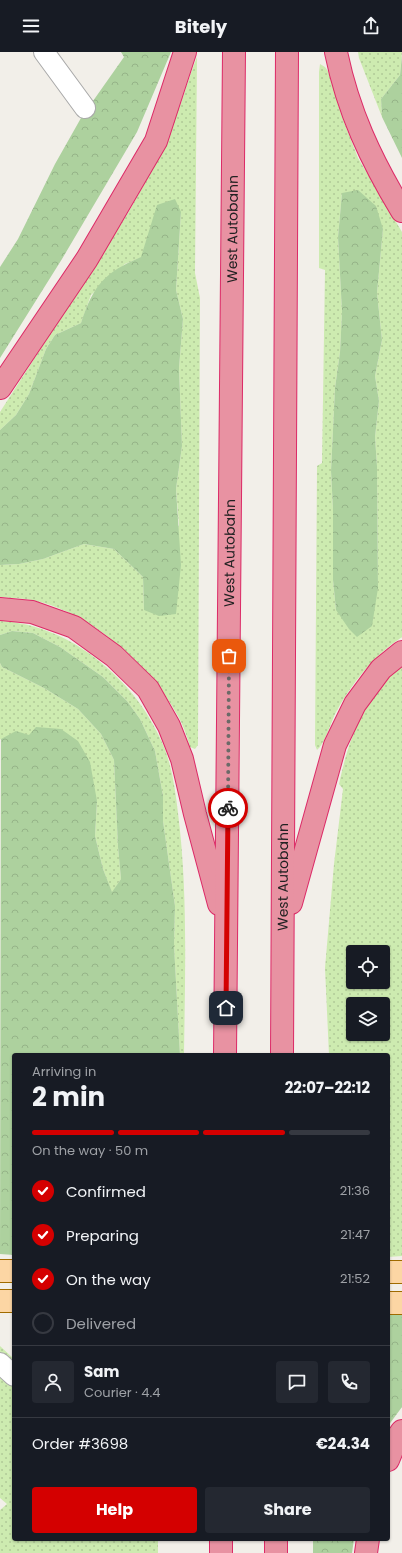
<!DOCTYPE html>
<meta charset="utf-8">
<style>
:root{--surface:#171b24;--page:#242831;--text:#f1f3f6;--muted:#9ea1a6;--line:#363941;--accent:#d40000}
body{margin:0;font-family:Poppins,sans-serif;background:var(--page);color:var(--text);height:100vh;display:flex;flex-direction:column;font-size:15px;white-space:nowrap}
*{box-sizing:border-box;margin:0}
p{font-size:13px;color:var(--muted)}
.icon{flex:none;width:22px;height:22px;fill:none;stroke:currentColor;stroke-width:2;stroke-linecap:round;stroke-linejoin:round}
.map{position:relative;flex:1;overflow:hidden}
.sheet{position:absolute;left:12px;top:1001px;width:378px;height:488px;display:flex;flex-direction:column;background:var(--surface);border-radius:4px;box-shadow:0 1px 3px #0004}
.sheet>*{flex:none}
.controls{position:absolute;left:346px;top:893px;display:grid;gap:8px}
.controls a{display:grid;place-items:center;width:44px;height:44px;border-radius:4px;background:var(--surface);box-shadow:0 1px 3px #0004;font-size:20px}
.pin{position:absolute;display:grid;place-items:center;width:34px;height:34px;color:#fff;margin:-17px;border-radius:8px;box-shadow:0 2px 6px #0006}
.courier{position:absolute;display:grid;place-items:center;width:40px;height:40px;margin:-20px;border:3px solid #d40000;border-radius:50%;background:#fff;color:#222;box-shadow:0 1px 5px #0007}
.headline em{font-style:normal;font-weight:700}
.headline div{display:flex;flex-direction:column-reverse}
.headline{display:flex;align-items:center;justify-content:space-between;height:68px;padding:0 20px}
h1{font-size:26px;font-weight:700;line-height:30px}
.bar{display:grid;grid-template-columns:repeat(4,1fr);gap:6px 4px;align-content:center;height:48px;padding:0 20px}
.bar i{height:5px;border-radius:3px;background:var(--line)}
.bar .on{background:var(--accent)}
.bar p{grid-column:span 4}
.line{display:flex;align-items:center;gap:10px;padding:0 20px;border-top:1px solid var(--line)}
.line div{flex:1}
.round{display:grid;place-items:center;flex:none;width:42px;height:42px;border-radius:4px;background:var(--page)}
ol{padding:0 20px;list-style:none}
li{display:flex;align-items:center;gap:12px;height:44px}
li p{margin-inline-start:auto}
li .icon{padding:4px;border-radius:50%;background:var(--accent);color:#fff;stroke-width:4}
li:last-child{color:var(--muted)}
li i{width:22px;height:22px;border:2px solid var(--line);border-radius:50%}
.button{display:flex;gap:8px;margin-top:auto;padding:8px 20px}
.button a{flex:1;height:46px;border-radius:4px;background:var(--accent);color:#fff;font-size:16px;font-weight:700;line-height:46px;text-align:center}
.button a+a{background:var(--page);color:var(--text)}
header{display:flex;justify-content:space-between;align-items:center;height:52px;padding:0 20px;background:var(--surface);font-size:18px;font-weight:700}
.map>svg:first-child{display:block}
</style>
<header><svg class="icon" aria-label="menu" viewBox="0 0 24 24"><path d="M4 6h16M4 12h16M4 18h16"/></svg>Bitely<svg class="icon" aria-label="share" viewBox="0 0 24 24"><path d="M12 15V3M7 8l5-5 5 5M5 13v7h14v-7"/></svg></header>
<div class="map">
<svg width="402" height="1501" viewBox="0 0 402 1501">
<defs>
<pattern id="grass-dots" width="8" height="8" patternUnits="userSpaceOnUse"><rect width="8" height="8" fill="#cdebb0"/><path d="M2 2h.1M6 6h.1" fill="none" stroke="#b0c997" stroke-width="1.8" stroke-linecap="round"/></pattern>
<pattern id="forest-crowns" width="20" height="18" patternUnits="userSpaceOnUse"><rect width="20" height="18" fill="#add19e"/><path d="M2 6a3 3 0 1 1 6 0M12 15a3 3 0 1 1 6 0" fill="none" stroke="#95b388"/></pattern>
</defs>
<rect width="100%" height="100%" fill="#f2efe9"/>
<path fill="url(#grass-dots)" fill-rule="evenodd" d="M358,0H402L400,23L381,47L382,65L359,6Z
M197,5L195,221L200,246L198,693L195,697L190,695C187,684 183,673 178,664C152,615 91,561 36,549C25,546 12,546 0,545V513L19,512L43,507L84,492L114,497L143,525L144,558L179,473L176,437L182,394L179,316L183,267L176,238L181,160L146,190L142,205L125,212L91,243L81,271L55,283L46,297L29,342L16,363L0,378V360L128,161L160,104L181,51L192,18Z
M320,12L325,15L328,19L341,62L358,106L402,180V585C373,604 351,632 335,662C331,671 324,693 317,698L315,693L317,414L322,411L325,218L319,216V20ZM342,141L383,177L377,241L382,288L375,324L379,349L375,385L377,414L378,536L336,558L333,528V458L331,419L335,336L340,300L342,260L338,185Z
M0,569C37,571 71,586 99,609C126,631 144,653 159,684C171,707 175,735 178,761C188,840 185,923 184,1003H180L174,893L175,854L163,769V744L155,699L140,667L127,649L103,625L60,595L33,581L12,579L0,583Z
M0,611L2,615L44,636L78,657L101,682L114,708L118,795L121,827L112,841L103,817L95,784L97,749L29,683L1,687L0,688Z
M402,614V1204L388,1205V1003H329L325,916L334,812L343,737L339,732C349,686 364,644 402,614ZM353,900H383V930H353ZM353,952H383V982H353Z
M0,1294L14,1307V1487H158V1501H0V1458L7,1452L0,1446Z"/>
<path fill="url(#forest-crowns)" d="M121,0H171L137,80L62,207L0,306V215L18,187L55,112L81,66L124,5Z
M402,3V106L382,65L381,47L400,23Z
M358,138L376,154L383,177L377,241L382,288L375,324L379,349L375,385L377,414L378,536L372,574L357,585L349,577L336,558L333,528V458L331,419L335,336L340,300L342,260L338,185L342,141Z
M175,147L181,160L176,238L183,267L179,316L182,394L176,437L181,513L176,562L159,564L144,558L143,525L114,497L84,492L43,507L19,512L0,513V378L16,363L29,342L46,297L55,283L81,271C94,232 104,221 141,205L157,153Z
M12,579L33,581L60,595L103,625L127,649L140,667L155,699L163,744V769L175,854L174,893L180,1003H14V1203L0,1202L1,687L16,679L29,683L36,675L61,677L78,689L90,710L97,749L95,784L103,817L112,840L121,827L118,795L114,708L101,682L78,657L44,636L2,615L0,611V583Z
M388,1260H402V1355L388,1374Z
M313,1487H354L352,1501H313Z"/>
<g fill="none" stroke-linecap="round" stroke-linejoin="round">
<g stroke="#a9a9a9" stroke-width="22">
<path id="minor" d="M44,0L85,56
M0,1311L14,1324"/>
</g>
<g stroke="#a06b00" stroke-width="24">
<path id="primary" d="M0,1219H14
M388,1220H402
M0,1249H14
M388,1251H402"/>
</g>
<g stroke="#dc2a67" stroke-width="24">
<g id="motorway">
<path d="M336,0C348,59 371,108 402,159"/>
<path d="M0,336L87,207L156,89L185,0"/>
<path d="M0,557L32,560L74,575L114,604L148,637L169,674L182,707L195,762L219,852"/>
<path d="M291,851L335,693L355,652L381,617L402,600"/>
<path id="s1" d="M225,1003L234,0"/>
<path id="s2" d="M282,1003L287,0"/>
<path d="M388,1408L397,1386L402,1379"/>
<path d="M221,1501V1487"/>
<path d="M276,1501V1487"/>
<path d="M366,1501L368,1487"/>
</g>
</g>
<use href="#minor" stroke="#fff" stroke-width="20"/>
<use href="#primary" stroke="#fcd6a4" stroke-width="22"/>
<use href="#motorway" stroke="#e892a2" stroke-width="22"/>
</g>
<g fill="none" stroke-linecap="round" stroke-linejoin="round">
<path stroke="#6b6a68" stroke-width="4" stroke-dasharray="0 7.2" d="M228,756L229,604"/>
<path stroke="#d40000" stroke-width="5" d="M226,956L228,756"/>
</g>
<g text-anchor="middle" stroke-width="3.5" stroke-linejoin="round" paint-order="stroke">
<g font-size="14" fill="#222" stroke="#fff">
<text dy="5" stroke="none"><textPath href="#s1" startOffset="826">West Autobahn</textPath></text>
<text dy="5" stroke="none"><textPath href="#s1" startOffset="502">West Autobahn</textPath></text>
<text dy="5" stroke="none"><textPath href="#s2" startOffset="178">West Autobahn</textPath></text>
</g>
</g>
</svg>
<div class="controls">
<a><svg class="icon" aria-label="locate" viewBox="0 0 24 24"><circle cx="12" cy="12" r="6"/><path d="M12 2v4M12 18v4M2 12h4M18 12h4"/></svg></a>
<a><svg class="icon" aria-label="layers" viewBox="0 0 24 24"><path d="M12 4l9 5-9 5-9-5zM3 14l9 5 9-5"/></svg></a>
</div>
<div class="pin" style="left:229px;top:604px;background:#ea580c"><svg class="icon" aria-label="bag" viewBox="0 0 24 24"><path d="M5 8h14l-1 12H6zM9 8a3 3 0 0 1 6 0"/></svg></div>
<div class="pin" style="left:226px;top:956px;background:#1f2937"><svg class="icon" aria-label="home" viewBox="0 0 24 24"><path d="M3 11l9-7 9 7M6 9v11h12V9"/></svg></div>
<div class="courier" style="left:228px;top:756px"><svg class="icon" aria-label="bike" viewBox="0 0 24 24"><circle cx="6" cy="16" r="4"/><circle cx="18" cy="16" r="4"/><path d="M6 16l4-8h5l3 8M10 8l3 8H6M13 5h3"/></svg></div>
<section class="sheet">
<div class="headline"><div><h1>2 min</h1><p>Arriving in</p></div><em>22:07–22:12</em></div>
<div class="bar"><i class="on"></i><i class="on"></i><i class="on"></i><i></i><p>On the way · 50 m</p></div>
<ol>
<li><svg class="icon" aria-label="check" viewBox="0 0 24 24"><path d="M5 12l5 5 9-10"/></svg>Confirmed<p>21:36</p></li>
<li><svg class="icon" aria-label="check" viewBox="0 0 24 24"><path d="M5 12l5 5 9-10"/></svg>Preparing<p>21:47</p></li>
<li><svg class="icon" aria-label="check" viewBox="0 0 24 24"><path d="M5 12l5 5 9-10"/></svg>On the way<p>21:52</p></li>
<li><i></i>Delivered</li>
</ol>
<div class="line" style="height:72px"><a class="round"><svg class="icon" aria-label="person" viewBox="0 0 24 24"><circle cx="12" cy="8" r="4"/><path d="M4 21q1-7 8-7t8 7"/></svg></a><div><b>Sam</b><p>Courier · 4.4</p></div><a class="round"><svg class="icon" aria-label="chat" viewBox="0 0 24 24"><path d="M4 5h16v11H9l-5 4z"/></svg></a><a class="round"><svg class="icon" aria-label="phone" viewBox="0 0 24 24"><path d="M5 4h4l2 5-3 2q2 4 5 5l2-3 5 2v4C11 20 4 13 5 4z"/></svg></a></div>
<div class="line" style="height:52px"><div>Order #3698</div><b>€24.34</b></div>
<div class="button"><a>Help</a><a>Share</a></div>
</section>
</div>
